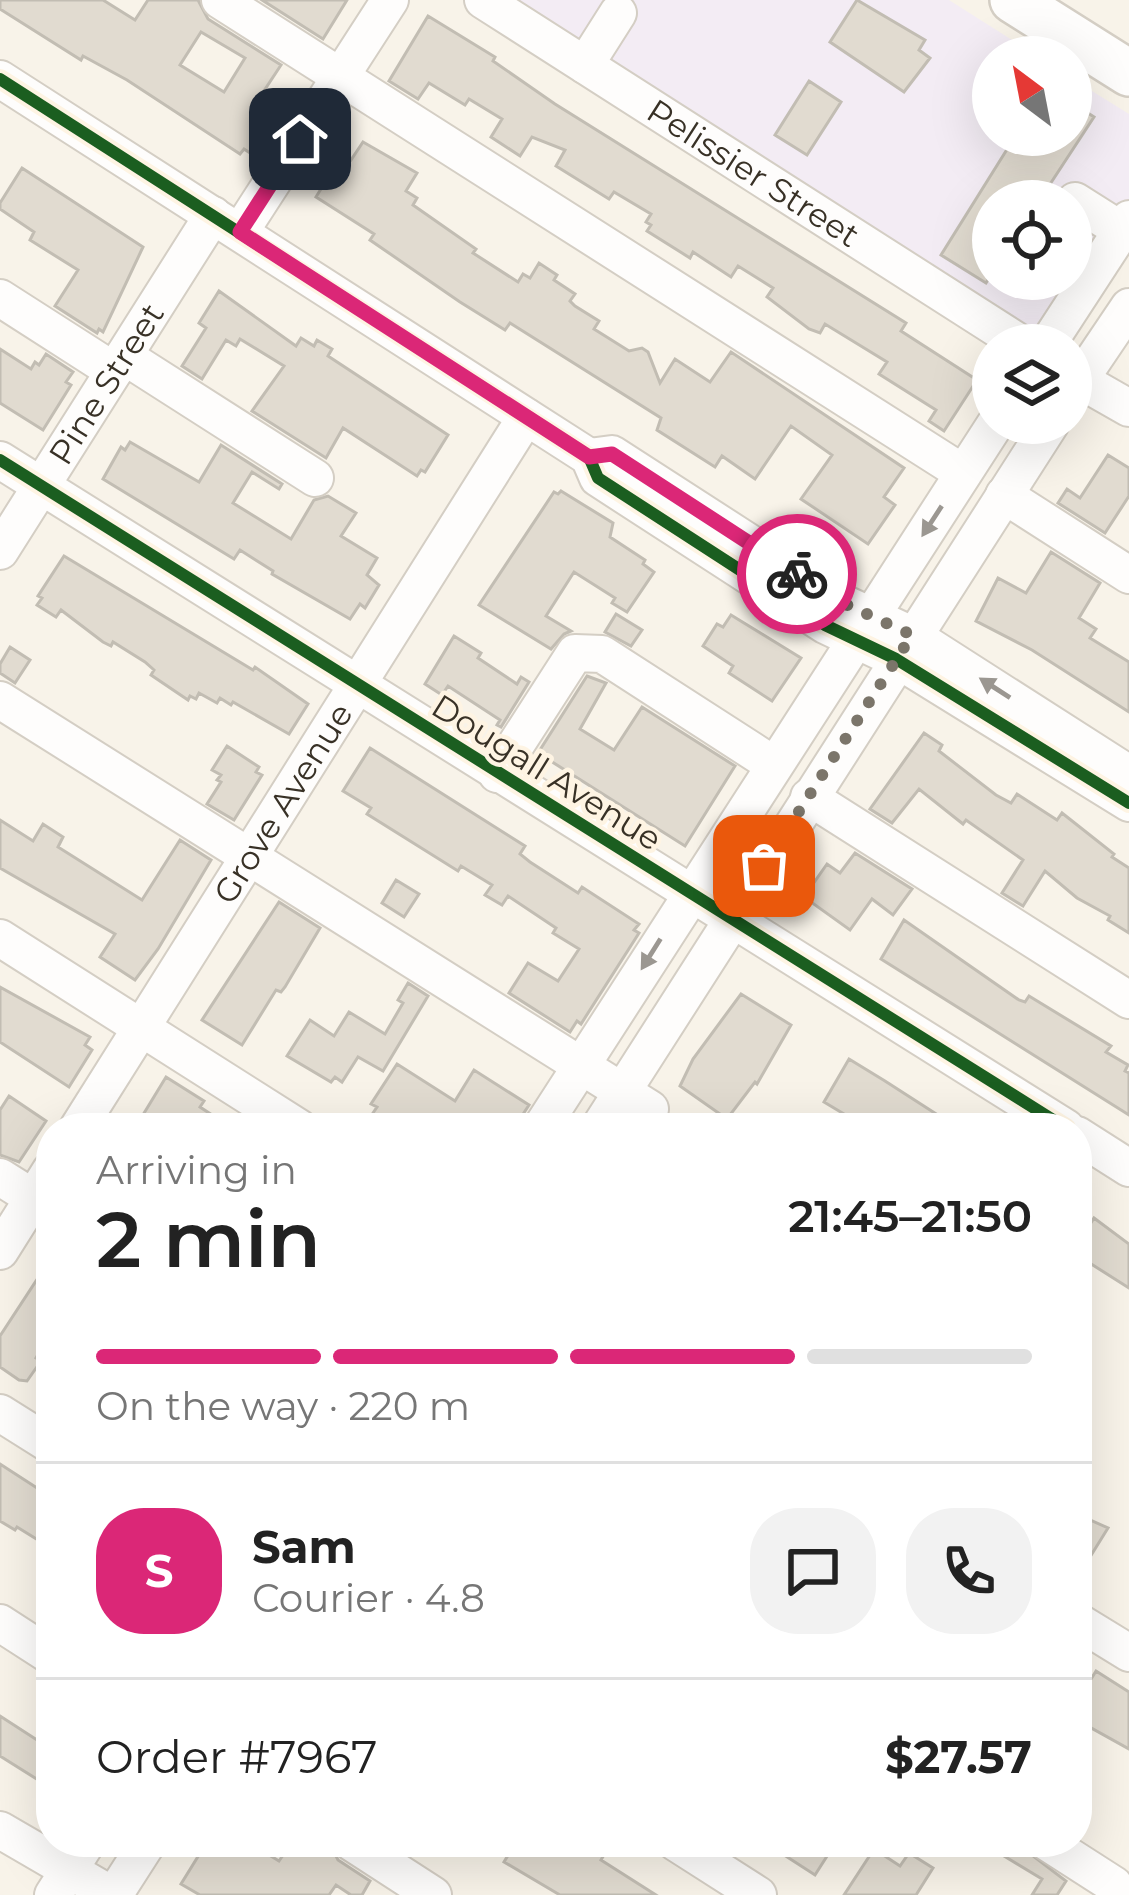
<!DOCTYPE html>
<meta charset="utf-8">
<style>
:root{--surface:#fff;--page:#f2f2f2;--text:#222;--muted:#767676;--line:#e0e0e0;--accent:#db2777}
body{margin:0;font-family:Montserrat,sans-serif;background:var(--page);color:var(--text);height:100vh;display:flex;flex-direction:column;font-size:45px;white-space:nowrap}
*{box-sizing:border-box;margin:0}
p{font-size:39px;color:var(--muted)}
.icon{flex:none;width:66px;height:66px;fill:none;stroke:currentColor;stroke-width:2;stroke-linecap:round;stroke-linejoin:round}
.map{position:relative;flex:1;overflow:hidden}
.details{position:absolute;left:36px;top:1113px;width:1056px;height:744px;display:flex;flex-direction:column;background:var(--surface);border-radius:48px;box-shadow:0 12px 48px #0002}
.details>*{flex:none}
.needle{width:78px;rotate:328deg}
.controls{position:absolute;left:972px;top:36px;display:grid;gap:24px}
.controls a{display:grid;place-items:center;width:120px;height:120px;border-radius:50%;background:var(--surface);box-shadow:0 12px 48px #0002;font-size:60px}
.pin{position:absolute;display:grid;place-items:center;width:102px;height:102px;color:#fff;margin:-51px;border-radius:24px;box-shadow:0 6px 18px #0006}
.courier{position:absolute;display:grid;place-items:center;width:120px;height:120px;margin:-60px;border:9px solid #db2777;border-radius:50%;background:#fff;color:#222;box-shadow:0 3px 15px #0007}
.summary em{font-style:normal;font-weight:600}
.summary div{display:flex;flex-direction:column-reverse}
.summary{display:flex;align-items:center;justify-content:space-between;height:204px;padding:0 60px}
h1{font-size:78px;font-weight:600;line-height:90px}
.bar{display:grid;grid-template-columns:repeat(4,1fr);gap:18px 12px;align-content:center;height:144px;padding:0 60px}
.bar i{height:15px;border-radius:9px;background:var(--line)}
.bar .on{background:var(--accent)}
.bar p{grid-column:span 4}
.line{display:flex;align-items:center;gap:30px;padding:0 60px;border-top:3px solid var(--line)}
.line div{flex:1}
.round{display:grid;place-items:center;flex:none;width:126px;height:126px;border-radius:48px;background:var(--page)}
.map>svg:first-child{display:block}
</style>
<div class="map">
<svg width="1129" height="1895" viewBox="0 0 1129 1895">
<rect width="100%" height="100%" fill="#f8f3e9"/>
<path fill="#f3ecf4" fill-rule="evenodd" d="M505,0H949L1039,57H993V135H1071V78L1129,114V200L1055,318L1039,330L1017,326ZM993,201H1071V279H993Z"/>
<path fill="#e1dbd0" stroke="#c2bdb3" stroke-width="3" fill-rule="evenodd" d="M0,0H103L135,20L148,0H198L208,19L281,65L252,109L263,116L254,131L261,136L250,153L244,149L240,154L127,80L83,56L81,60L0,9ZM201,32L245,58L224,92L180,65Z
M262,0H347L323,39Z
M857,0L925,40L919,50L930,58L904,92L830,42Z
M428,16L495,57L493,61L555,104L906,323L901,331L977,380L944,431L929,421L936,410L879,374L887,362L825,324L820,333L809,329L767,297L773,288L738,266L731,277L693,252L690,258L647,231L651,225L646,222L651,214L614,192L609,199L556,166L565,150L532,137L520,156L491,137L502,119L469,99L465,105L429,83L418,99L389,81Z
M809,81L841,102L807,155L775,135Z
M1071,102L1094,117L1039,201H993V272L986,283L941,255L1016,135H1071Z
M363,142L417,173L406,191L417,198L413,205L476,249L473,253L518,282L523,274L530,278L539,263L557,275L554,280L575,294L570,301L575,306L599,321L594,329L629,351L642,348L648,352L660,383L675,359L710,382L731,352L904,468L884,497L895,505L868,544L801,499L832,455L791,426L755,479L722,456L715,467L657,430L661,418L510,323L505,330L460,302L370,240L374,234L316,197L342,155L351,160Z
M22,168L143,247L103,332L99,329L97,333L55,306L78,270L30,240L34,232L0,209V203Z
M219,291L296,346L301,338L314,346L317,340L332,349L328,356L448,435L425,472L421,470L417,476L343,428L326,458L252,411L284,366L240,339L236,346L226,340L202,379L182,366L206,328L199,323Z
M0,349L31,369L35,362L39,365L46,354L73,372L66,382L71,385L43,430L0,403Z
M130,442L199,482L221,445L282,484L279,489L252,472L233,503L291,539L314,500L328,496L356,513L341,536L377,558L367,575L379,585L365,608L360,604L350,619L272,574L273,571L240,550L234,559L103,479L121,447L125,450Z
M1108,455L1129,468V496L1105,533L1058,503L1067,489L1080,498Z
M561,491L613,523L610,537L645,560L643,564L654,572L627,612L612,603L615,598L574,572L546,616L571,631L564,634L551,649L479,605L554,492L558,494Z
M1051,552L1100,583L1079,618L1096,629L1090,638L1129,662V712L1032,650L976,621L998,578L1026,593Z
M64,556L253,670L255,667L308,704L289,734L233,702L231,705L220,698L217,703L199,693L196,699L190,696L188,700L151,675L154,670L145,662L113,642L111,646L103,642L61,610L56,617L37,605L42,598L38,596Z
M616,614L642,630L631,646L605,632Z
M731,615L801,658L772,701L729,673L733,666L703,646L717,624L723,627Z
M454,636L481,653L478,658L517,684L521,677L529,682L501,727L497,725L500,720L448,686L442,695L425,684Z
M10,647L30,660L15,683L0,673V664Z
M587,676L606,683L580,729L614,750L642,707L735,766L685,846L538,753Z
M924,733L942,745L939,751L996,795L1011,803L1017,794L1057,820L1062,813L1114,854L1112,857L1129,868V933L1108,920L1110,916L1077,898L1045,871L1023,906L1002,893L1023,860L966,820L963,824L919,789L892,823L870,809Z
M227,746L259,767L256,772L262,775L234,820L207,804L221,782L217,780L221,775L212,770Z
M370,748L525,846L520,854L530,862L578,893L582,887L639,924L634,930L639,933L581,1024L577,1021L570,1032L509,993L528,963L558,981L579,949L553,933L556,928L508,896L502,905L485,895L492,885L461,866L458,871L367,814L371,808L343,791Z
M0,820L33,841L43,824L63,837L58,847L142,900L180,840L211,860L158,949L135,980L100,957L115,934L0,868Z
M855,853L912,889L893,915L872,899L850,930L804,897L827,864L840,873Z
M396,880L419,894L404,917L382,903Z
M279,902L320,928L285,987L281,992L276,990L242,1045L202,1020Z
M904,920L1019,1000L1025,1002L1029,996L1111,1046L1106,1052L1128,1065L1125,1071L1129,1073V1115L881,959Z
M408,983L428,996L383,1071L358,1057L342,1082L335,1077L331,1082L287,1056L310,1020L334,1036L349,1012L385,1034L403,1003L398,1000Z
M0,987L90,1037L85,1045L92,1050L69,1087L0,1042Z
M741,994L791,1025L757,1084L755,1082L727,1119L680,1086L693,1059Z
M849,1059L885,1081L958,1128H856L846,1122L849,1117L824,1102Z
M397,1064L455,1101L474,1070L529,1105L514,1128H396L373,1113L377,1107L371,1104Z
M166,1077L204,1101L200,1107L232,1128H135Z
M9,1096L46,1121L19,1162L0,1155V1110Z
M1094,1218L1129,1244V1288L1077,1255V1245Z
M51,1258V1332L36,1358L41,1361L27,1381L19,1380L0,1367V1336Z
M0,1464L51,1497V1548L17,1527L15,1530L0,1521Z
M1077,1514L1108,1528L1077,1578Z
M1096,1671L1129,1692V1749L1077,1720V1702Z
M0,1716L51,1749V1788L0,1756Z
M207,1842H248L279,1861L292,1842H312L323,1849L329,1842L338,1860L370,1881L362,1895H351L336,1885L329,1895H200L181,1884Z
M516,1842H588L605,1853L601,1860L656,1895H560L504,1862Z
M764,1842H836L815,1875Z
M981,1842H1015L1066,1881L1057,1895H1032L1042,1879Z
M874,1849L900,1866L909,1853L933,1868L916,1895H844Z"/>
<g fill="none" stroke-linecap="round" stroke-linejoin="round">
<g stroke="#d4cec4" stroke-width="40">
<g id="minor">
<path d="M220,0L963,473"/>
<path id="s1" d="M483,0L1023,345"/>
<path d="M585,65L618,13"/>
<path d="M0,79L589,457L598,478L825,625L896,659L1129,803"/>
<path d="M1075,201L1121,230"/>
<path d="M240,232L390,0"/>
<path d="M0,298L114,371"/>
<path d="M1047,345L1129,219"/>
<path d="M124,356L315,478"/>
<path d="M1071,375L1129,408"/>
<path d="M1071,393L1129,307"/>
<path d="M589,457L612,454L841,602L912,635L1129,774"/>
<path d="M0,460L1066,1128"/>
<path d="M1004,495L1129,575"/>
<path id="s2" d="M0,551L213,215"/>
<path d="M0,700L650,1109"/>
<path d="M497,774L575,653L602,654L774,765"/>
<path d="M809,797L1129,1000"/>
<path d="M0,938L299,1128"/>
<path id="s3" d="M78,1128L526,417"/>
<path d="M541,1128L996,423"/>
<path d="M599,1128L1051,423"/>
<path d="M1077,1135L1129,1168"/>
<path d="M0,1177L51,1209"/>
<path d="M0,1251L51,1170"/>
<path d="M0,1413L51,1445"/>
<path d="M1077,1621L1129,1653"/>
<path d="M0,1623L51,1656"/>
<path d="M0,1830L112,1895"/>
<path d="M351,1842L433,1895"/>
<path d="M675,1842L758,1895"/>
<path d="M1047,1842L1114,1885"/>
<path d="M53,1895L87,1842"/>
<path d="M114,1895L148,1842"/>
</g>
</g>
<g stroke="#d4cec4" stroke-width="50">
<path id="major" d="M1013,0L1129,73"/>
</g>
<use href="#minor" stroke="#fefdfc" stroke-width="36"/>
<use href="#major" stroke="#fefdfc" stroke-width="45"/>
<g stroke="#fef4e3" stroke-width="20">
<path id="cycleway" d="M0,79L589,457L598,478L825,625L896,659L1129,803
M0,460L1066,1128"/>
</g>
<use href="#cycleway" stroke="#1b5e20" stroke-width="12"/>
</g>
<defs><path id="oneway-solid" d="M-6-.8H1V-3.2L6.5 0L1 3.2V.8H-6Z" transform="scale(3)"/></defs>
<g fill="#9b9791">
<use href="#oneway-solid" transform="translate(932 521) rotate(123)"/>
<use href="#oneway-solid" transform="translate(995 688) rotate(-147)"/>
<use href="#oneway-solid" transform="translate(651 954) rotate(122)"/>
</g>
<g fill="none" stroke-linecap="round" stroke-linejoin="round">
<path stroke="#7b756a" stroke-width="12" stroke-dasharray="0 21.6" d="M764,866L912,635L841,602L797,574"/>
<path stroke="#db2777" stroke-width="15" d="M300,139L240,232L589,457L612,454L797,574"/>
</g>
<g text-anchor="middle" stroke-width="9" stroke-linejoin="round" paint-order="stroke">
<g font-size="33" fill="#383126" stroke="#fef4e3">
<text dy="12" stroke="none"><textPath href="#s1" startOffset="321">Pelissier Street</textPath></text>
<text dy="12" stroke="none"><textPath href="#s2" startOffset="198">Pine Street</textPath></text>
<text transform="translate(547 772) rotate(32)" y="12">Dougall Avenue</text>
<text dy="12" stroke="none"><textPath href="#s3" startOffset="384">Grove Avenue</textPath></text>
</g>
</g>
</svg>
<div class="controls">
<a><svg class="needle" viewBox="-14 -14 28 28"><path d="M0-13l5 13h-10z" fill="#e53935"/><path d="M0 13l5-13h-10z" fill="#767676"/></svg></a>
<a><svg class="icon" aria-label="locate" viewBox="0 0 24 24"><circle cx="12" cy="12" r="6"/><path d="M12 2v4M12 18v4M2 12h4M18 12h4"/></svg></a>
<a><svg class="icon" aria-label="layers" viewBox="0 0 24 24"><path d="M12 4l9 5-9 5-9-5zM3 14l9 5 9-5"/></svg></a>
</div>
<div class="pin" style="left:764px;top:866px;background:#ea580c"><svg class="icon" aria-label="bag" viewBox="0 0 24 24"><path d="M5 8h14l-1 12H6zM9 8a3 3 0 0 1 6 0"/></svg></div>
<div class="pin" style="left:300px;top:139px;background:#1f2937"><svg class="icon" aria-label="home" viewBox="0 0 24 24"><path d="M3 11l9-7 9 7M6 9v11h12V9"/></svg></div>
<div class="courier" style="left:797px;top:574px"><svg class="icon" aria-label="bike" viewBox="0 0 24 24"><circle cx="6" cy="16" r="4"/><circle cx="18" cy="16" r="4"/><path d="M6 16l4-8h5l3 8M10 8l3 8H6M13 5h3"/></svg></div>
<section class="details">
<div class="summary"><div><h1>2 min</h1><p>Arriving in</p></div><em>21:45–21:50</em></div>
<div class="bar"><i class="on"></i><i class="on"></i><i class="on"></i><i></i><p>On the way · 220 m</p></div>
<div class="line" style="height:216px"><b class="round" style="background:var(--accent);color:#fff">S</b><div><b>Sam</b><p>Courier · 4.8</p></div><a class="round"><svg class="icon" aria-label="chat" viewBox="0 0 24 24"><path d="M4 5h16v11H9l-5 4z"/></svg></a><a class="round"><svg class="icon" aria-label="phone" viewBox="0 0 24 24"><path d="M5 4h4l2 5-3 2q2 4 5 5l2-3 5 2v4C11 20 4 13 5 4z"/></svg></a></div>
<div class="line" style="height:156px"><div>Order #7967</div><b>$27.57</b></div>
</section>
</div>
